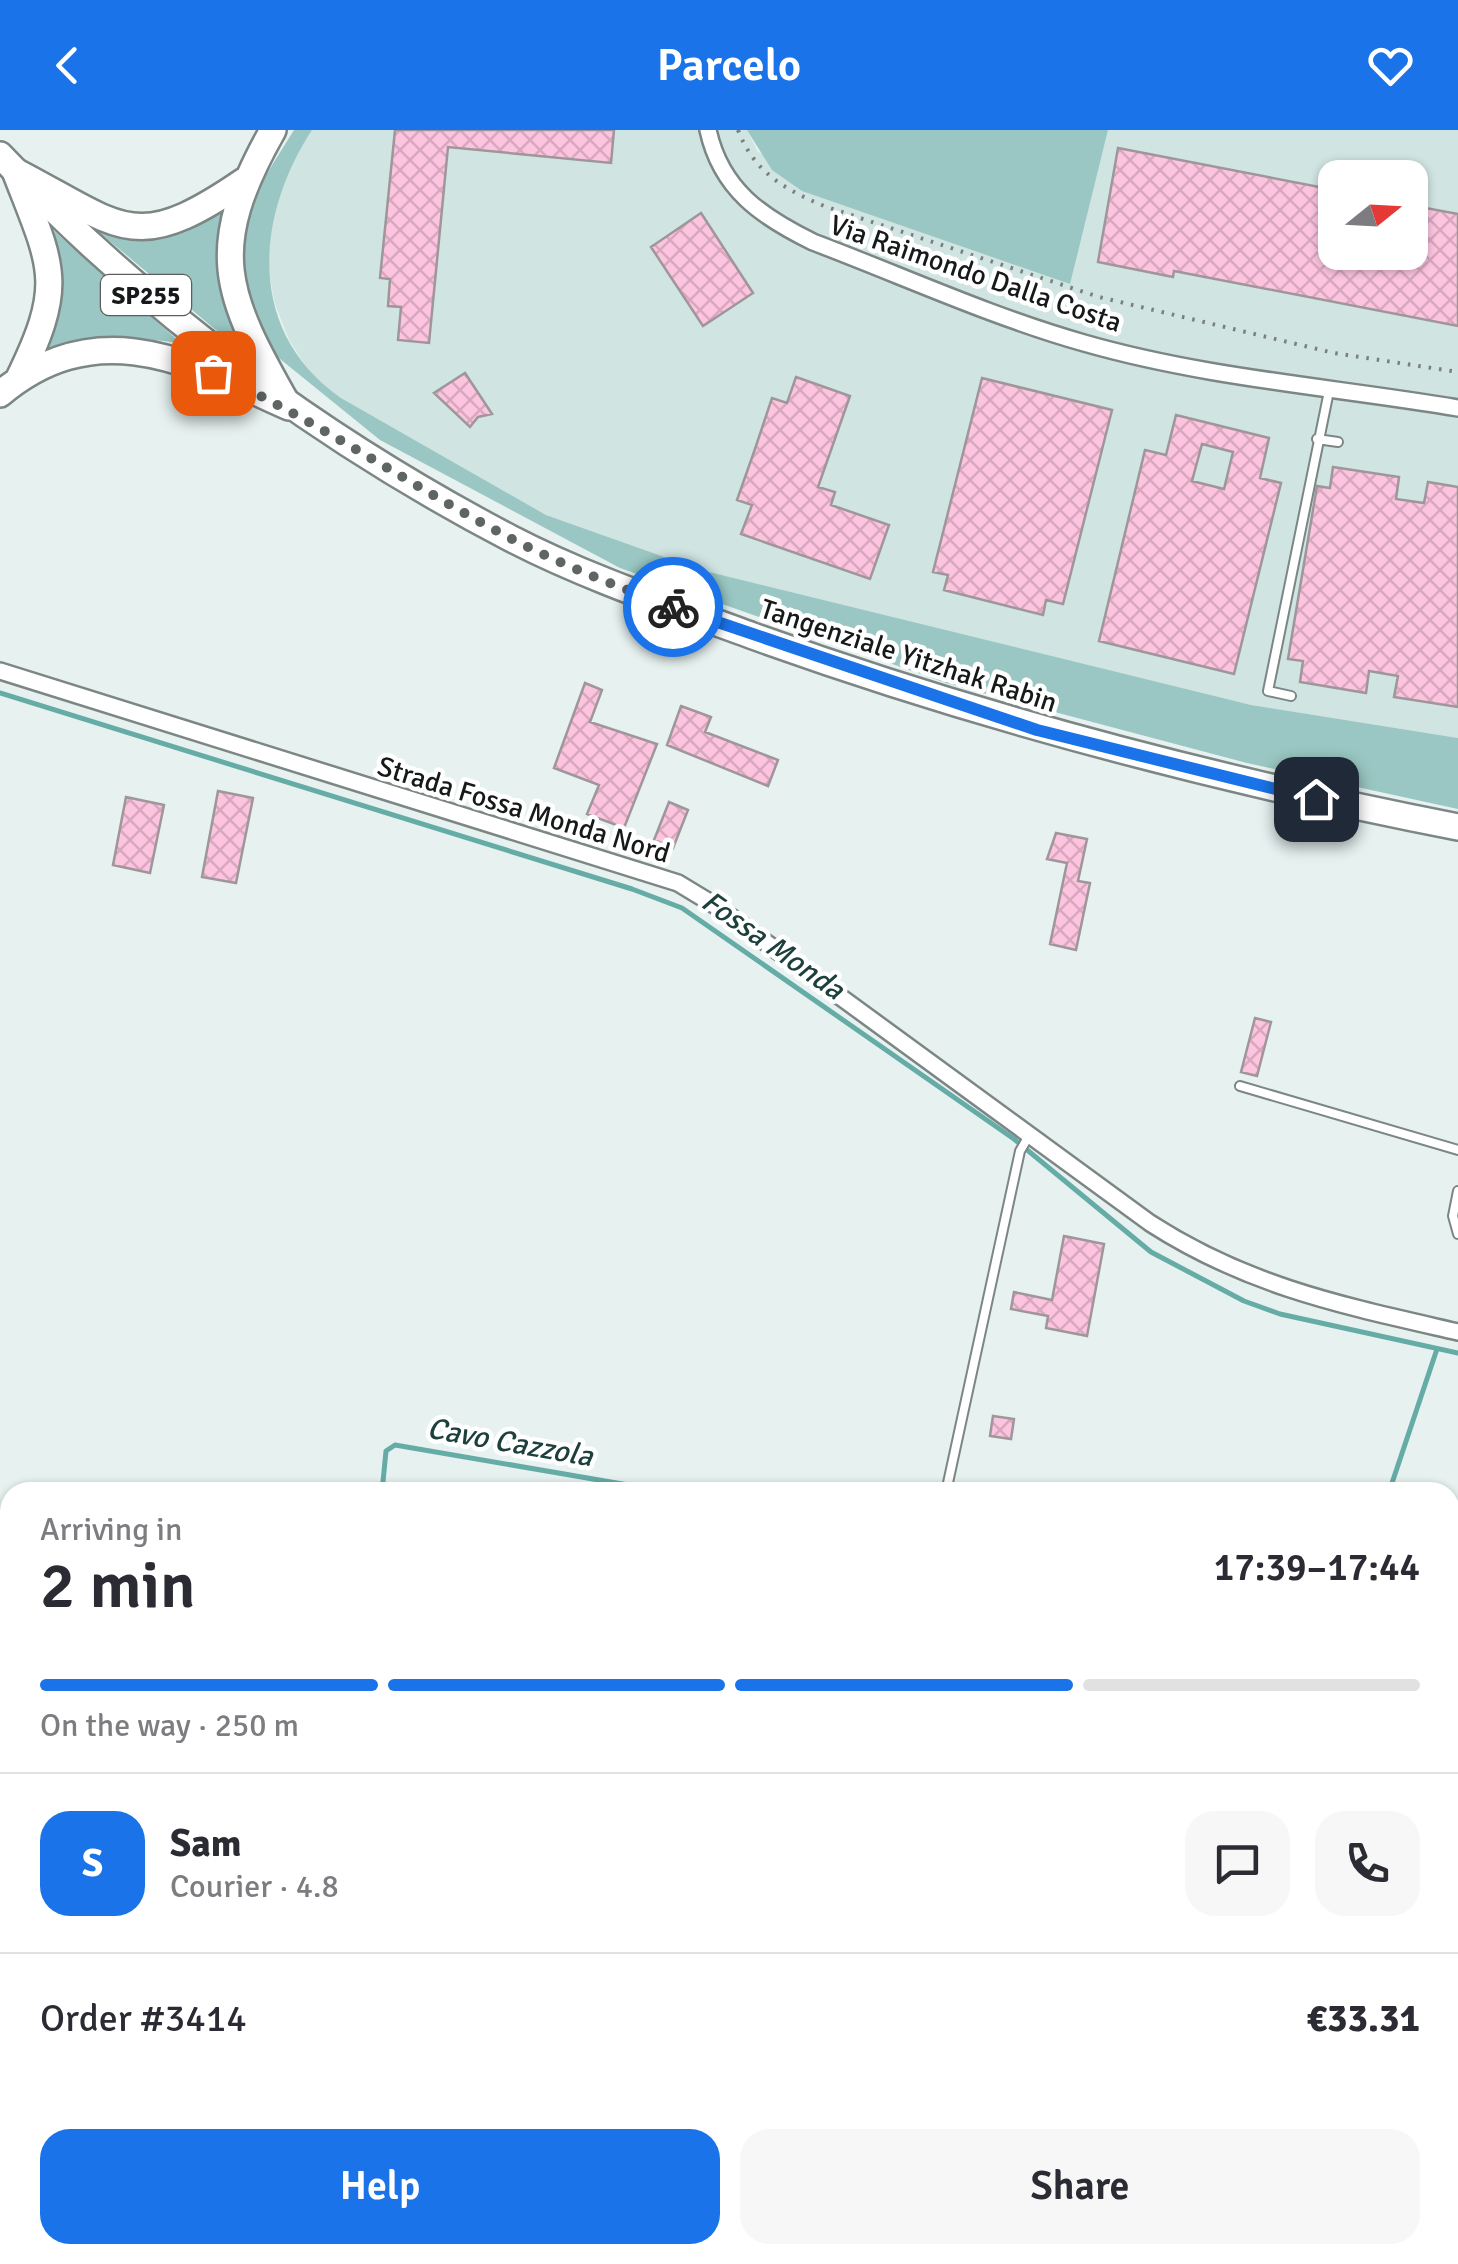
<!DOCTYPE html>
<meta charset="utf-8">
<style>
:root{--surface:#fff;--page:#f7f7f7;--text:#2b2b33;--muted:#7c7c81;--line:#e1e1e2;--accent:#1a73e8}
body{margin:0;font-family:Signika,sans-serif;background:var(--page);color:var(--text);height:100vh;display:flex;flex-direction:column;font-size:38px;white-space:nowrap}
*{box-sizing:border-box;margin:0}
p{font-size:32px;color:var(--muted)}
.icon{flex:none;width:55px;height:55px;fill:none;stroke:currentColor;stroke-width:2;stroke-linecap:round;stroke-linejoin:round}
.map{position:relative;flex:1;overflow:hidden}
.drawer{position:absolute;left:0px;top:1352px;width:1460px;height:782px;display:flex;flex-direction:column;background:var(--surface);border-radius:30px 30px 0 0;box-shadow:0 2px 8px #0004}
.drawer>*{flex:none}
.needle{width:65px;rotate:72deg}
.controls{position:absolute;left:1318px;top:30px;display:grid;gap:20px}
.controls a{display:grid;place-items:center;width:110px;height:110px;border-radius:20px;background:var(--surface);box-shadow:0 2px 8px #0004;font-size:50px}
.pin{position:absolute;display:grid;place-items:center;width:85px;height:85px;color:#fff;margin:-42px;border-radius:20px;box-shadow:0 5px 15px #0006}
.courier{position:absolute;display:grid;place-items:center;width:100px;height:100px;margin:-50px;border:8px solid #1a73e8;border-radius:50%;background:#fff;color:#222;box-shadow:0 2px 12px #0007}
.summary em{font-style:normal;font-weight:600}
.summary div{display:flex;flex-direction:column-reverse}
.summary{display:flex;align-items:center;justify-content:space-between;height:170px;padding:0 40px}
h1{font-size:65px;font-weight:600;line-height:75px}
.bar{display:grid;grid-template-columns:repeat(4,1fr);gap:15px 10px;align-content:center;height:120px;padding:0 40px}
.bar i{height:12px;border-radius:8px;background:var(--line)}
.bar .active{background:var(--accent)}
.bar p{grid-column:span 4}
.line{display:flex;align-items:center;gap:25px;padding:0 40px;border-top:2px solid var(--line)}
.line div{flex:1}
.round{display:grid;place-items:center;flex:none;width:105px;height:105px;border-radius:30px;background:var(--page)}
.cta{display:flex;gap:20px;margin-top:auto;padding:20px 40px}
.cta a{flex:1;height:115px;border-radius:30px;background:var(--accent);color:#fff;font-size:40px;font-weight:600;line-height:115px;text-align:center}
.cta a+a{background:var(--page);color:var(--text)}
header{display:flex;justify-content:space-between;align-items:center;height:130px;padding:0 40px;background:var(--accent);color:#fff;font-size:45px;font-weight:600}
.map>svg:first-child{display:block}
</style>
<header><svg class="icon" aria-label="back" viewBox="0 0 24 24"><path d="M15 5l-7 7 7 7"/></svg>Parcelo<svg class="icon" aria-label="heart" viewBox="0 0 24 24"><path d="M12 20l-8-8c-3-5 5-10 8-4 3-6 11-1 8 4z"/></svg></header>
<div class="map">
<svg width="1458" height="2134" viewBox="0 0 1458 2134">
<defs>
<pattern id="building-cross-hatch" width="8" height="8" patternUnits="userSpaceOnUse" patternTransform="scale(2.5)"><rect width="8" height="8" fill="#fdc4df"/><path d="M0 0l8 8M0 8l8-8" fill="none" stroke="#d8a8bf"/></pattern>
</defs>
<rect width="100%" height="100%" fill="#e6f1f0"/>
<path fill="#d0e4e2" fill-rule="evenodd" d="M312,0H747L758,22L1069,154L1108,0H1458V608L1251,575L1069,534L701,440L546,385L341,268L314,249L289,210L274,171L267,128L272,83L292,31ZM1335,48H1410V122H1335Z"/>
<path fill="#9ac7c3" d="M294,0H312C255,87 246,202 341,268L546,385L701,440L1251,575L1458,608V679L1247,633L949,554L620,438L380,310L264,216L238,143L249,72Z
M747,0H1108L1070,154L802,61L772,40Z
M226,75C214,132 219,175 247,226L99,102C148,116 187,104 226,75Z
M53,100L182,214C127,204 88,207 37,230C62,187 67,147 53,100Z"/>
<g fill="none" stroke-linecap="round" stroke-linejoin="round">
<path stroke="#65aca6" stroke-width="5" d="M0,563L632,759L682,778L1014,1009L1151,1122L1244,1171L1280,1184L1458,1223
M382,1362L386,1321L395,1315L669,1362
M1389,1362L1437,1219
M0,1611L10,1608"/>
</g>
<path fill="url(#building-cross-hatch)" stroke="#9f969a" stroke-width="2.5" fill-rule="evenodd" d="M395,0H614L611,33L448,17L429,213L398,210L401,177L388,176L390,149L380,148Z
M1118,18L1335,60V122H1410V75L1458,84V196L1174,141L1173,147L1098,132Z
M701,83L753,163L703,196L651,117Z
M465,243L492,284L478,287L470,297L434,263Z
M796,247L850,266L818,357L835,362L831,375L889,395L870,449L741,404L752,375L737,370L755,319L772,268L787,273Z
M982,248L1112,280L1063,474L1046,470L1043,485L944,460L948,445L933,442Z
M1176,285L1269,308L1260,348L1281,353L1234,544L1099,511L1145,320L1166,325ZM1202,314L1233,322L1224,359L1192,351Z
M1333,337L1399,347L1396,369L1424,373L1428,352L1458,357V577L1394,567L1398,546L1369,541L1366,563L1300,552L1303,531L1288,529L1317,356L1330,358Z
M585,553L602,560L590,592L657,614L624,698L587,684L599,655L554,638Z
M681,576L711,587L705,602L778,630L768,656L667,615Z
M218,661L253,668L236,753L202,747Z
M126,667L164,675L150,743L113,735Z
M669,672L688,680L673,718L654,710Z
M1056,703L1087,709L1078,751L1090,753L1076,820L1050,814L1067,733L1047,729Z
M1255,888L1271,892L1257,946L1241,942Z
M1064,1106L1104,1114L1087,1206L1046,1198L1048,1186L1011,1179L1014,1162L1052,1170Z
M993,1286L1014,1289L1011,1309L990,1306Z"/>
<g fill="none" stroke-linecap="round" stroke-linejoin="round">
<g stroke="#7c8685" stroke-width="12">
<path id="service" d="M1317,309L1338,312
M1291,566L1268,561L1329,261
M1240,956L1458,1020
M1458,1061L1453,1086L1458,1104
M946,1362L1020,1021L1030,1004"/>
</g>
<g stroke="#7c8685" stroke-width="20">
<path id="minor" d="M708,0C721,60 762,87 813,112C903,146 992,187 1084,213C1206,248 1333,257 1458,278
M0,541L678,753L716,776L1150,1093C1249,1157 1345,1176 1458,1202"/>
</g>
<g stroke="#7c8685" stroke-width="30">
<path id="primary" d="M0,25C148,181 319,308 510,408C587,448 672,476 753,506C984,589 1218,650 1458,697"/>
</g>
<g stroke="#7c8685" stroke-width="30">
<path id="trunk" d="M273,0C205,120 224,163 289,277
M15,41C123,97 133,127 244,51
M15,41C52,137 66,152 19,248
M0,264C98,182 190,233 289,277"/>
</g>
<path stroke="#797f7f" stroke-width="4" stroke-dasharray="2.5 8" stroke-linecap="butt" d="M738,0C754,42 784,59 824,76L1099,167L1334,223L1458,242"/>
<use href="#service" stroke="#fff" stroke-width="8"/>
<use href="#minor" stroke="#fff" stroke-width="15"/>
<use href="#primary" stroke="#fff" stroke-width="25"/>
<use href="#trunk" stroke="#fff" stroke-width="25"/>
</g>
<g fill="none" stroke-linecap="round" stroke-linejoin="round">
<path stroke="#5f6564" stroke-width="10" stroke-dasharray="0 18" d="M213,243C317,290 409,355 510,408C562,435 618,457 673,477"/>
<path stroke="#1a73e8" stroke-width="12" d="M673,477L1037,600L1316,669"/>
</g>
<g text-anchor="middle" stroke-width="9" stroke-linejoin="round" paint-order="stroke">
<rect fill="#fff" stroke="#5c5e5e" stroke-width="2.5" x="101" y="145" width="90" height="40" rx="8"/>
<g font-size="25" font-weight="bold" fill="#161919">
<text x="146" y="174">SP255</text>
</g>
<g font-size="28" fill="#161919" stroke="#fff">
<text transform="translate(976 143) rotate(19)" y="10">Via Raimondo Dalla Costa</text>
<text transform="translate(909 525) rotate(18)" y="10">Tangenziale Yitzhak Rabin</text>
<text transform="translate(524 679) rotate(17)" y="10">Strada Fossa Monda Nord</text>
</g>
<g font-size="30" font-style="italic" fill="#1d403d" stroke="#fff">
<text transform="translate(773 815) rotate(35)" y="10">Fossa Monda</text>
<text transform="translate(510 1312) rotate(10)" y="10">Cavo Cazzola</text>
</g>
</g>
</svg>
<div class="controls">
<a><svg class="needle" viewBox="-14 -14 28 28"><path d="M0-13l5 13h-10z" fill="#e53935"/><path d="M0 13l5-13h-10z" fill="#7c7c81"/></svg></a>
</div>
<div class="pin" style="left:213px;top:243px;background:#ea580c"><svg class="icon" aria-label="bag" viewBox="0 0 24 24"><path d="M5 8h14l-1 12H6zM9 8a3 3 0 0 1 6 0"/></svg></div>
<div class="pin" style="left:1316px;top:669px;background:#1f2937"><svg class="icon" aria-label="home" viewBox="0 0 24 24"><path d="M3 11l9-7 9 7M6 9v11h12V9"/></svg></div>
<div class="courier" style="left:673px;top:477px"><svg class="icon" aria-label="bike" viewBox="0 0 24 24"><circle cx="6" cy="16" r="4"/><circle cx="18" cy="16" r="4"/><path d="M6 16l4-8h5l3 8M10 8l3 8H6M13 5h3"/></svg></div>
<section class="drawer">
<div class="summary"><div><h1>2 min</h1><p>Arriving in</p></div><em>17:39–17:44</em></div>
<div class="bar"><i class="active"></i><i class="active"></i><i class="active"></i><i></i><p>On the way · 250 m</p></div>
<div class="line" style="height:180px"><b class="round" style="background:var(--accent);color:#fff">S</b><div><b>Sam</b><p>Courier · 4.8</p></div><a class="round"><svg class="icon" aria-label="chat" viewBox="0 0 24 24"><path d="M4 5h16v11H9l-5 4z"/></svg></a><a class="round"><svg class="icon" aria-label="phone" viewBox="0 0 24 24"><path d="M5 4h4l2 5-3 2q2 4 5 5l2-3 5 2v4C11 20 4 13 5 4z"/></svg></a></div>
<div class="line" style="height:130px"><div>Order #3414</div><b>€33.31</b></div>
<div class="cta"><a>Help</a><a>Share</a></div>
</section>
</div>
